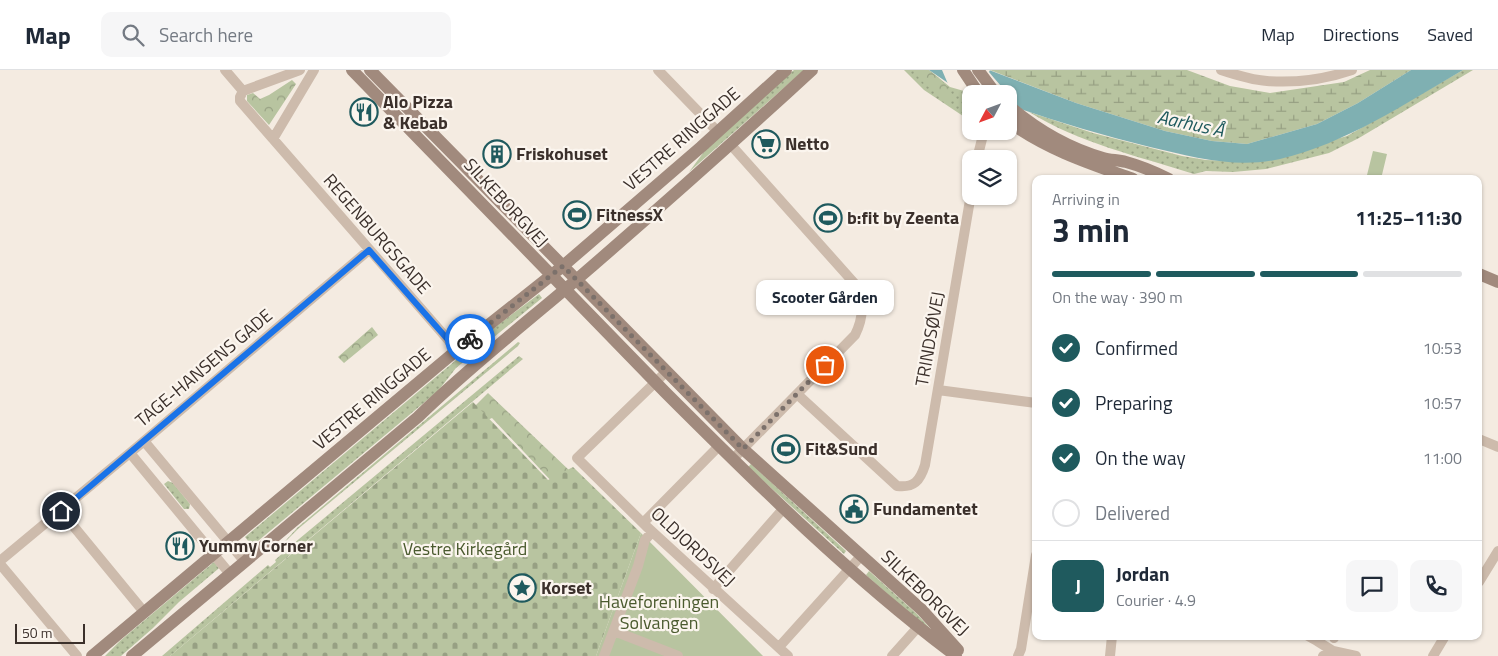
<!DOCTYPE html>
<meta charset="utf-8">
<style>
:root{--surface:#fff;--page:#f6f6f7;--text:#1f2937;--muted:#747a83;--line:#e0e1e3;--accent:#1f5a5e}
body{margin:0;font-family:"Titillium Web",sans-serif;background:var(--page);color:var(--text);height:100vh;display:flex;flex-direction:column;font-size:19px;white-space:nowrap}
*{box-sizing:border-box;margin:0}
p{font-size:16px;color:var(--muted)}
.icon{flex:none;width:28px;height:28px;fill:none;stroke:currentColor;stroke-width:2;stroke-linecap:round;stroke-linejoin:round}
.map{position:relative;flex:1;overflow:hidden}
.drawer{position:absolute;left:1032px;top:105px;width:450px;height:465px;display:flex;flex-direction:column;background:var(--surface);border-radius:10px;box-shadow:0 1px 4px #0004}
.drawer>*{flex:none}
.needle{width:32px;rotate:229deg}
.buttons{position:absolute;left:962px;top:15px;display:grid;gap:10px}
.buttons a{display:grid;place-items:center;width:55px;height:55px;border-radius:10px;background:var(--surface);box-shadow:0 1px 4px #0004;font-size:25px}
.scale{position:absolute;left:15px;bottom:12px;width:70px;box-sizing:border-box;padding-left:5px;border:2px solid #3b302b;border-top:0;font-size:14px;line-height:18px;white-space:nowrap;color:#3b302b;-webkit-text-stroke:4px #fbf5ee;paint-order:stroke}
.pin{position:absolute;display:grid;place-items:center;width:42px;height:42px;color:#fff;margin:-21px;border:2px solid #fff;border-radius:50%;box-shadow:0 1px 5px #0007}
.courier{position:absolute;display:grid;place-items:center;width:50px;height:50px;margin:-25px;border:4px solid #1a73e8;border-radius:50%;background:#fff;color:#222;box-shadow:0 1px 6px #0007}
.bubble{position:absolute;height:35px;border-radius:10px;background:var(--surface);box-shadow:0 1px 4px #0004;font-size:16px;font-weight:700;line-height:35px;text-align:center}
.summary em{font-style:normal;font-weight:700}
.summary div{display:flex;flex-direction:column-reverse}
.summary{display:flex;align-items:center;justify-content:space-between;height:85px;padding:0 20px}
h1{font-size:32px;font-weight:700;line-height:38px}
.bar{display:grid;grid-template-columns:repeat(4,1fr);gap:8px 5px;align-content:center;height:60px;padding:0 20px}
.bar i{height:6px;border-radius:4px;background:var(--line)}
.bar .selected{background:var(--accent)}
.bar p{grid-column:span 4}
.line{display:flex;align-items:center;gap:12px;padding:0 20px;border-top:1px solid var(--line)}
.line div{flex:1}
.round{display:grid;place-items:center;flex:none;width:52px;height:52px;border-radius:10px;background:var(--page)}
ol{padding:0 20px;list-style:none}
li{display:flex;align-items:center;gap:15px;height:55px}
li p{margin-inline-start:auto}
li .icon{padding:5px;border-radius:50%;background:var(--accent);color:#fff;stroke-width:4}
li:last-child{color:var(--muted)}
li i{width:28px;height:28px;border:2px solid var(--line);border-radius:50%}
header{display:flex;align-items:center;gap:30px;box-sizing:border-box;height:70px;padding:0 25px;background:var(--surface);border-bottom:1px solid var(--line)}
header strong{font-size:24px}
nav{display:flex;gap:28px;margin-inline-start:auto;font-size:18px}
.search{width:350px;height:45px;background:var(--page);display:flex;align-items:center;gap:12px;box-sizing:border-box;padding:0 18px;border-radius:10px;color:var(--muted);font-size:19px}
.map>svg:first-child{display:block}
</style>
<header>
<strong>Map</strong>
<div class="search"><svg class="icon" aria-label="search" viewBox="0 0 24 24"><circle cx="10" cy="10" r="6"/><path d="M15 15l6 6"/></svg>Search here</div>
<nav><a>Map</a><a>Directions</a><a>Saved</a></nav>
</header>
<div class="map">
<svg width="1498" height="586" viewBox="0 0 1498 586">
<defs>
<pattern id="grass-dots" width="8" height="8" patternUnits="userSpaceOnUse" patternTransform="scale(1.25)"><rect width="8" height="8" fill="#b8c4a0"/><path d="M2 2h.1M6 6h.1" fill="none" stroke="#97a083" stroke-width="1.8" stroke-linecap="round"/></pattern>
<pattern id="forest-crowns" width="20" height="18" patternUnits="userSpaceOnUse" patternTransform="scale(1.25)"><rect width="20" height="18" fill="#b8c4a0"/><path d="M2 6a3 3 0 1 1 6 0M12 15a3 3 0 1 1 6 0" fill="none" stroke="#97a083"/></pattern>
<pattern id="wetland-marsh" width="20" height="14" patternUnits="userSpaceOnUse" patternTransform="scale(1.25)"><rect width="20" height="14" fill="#b8c4a0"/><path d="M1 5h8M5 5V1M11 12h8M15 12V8" fill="none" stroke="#97a083"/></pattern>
<pattern id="cemetery-stones" width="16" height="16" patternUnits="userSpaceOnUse" patternTransform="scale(1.25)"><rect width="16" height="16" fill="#b8c4a0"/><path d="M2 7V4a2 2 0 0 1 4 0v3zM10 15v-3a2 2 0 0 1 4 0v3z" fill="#97a083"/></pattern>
</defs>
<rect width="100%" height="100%" fill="#f4ebe1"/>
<path fill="url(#grass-dots)" d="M794,0H804L689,102L709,75Z
M904,0H929L950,17L964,21L971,31V48H966L924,20Z
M1463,0H1473L1359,68L1329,83L1266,99L1233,102L1206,101L1194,104C1138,86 1079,73 1029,42L1093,63L1182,86L1206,90L1253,92L1347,66Z
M539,224L542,228L456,298L438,321L252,476L245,467L499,254Z
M518,272L520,273L518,276L298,459L278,479L297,458Z
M519,286L523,289L170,586H162L268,495L270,497L276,492L275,490L293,474Z
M751,394L846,481L844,484L748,397Z
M168,411L173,413L190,434L189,439H184L164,414Z
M214,492L219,498L218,499L179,532L153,558L121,586H105L121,570Z
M869,501L917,544L935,564L934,565L866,505Z"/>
<path fill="url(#forest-crowns)" d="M913,0C917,0 922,0 926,0C936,3 949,17 953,26L950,31H947C935,22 921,13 913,0Z
M292,10L296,14L269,55L247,31V25L253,23L260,29L269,25Z
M372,257L378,265L344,293L338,287Z
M488,323L633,461L556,416L492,348L481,353L472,339Z"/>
<path fill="url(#wetland-marsh)" d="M990,0H1187L1230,16L1270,23L1344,12L1370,0H1411L1358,33L1317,54L1247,74L1212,71L1165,61L1076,33Z"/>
<path fill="url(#cemetery-stones)" d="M473,332L548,410L573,397L641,463L596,586H170Z"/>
<path fill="#b8c4a0" d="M1373,81L1387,84L1381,109H1366Z
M641,463L763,586H596Z"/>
<path fill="#7fb0b2" d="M929,0H989L1076,33L1165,61L1212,71L1247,74L1317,54L1358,33L1411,0H1463C1404,34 1347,73 1280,89C1236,99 1193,87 1150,77C1102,65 1055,51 1009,35V24H978L948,13Z"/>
<path fill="#f4ebe1" d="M942,0H990L989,2L994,8L1008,24H976L948,14Z"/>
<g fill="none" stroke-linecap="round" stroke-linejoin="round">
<path stroke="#cdbbac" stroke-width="10" d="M225,0L243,21
M300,0L243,21L240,27V31L457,280
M658,0L717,61
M1221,0C1236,5 1252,10 1267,11C1295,13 1326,9 1352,0
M273,69L314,0
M731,75L855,214C864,232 864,247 855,265L733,389
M977,89L984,61
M666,302L577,388L646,456L788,586
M938,320L1036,333
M797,324L897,416C914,418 920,411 925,395L971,124
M1479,369L1498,377
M144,371L245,492
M130,383L230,504
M61,441L144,542
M643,453L719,376
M0,491L137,377L369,180
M0,494L77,586
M1479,512L1498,481
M713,519L784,438
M614,561L678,586
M1308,566L1317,571L1333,581
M1334,568L1335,566
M779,577L861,486
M604,586L638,496L645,470L652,462
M892,586L918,557
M1018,586L1021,579L1036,485
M1110,586L1112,566
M1323,586L1333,581L1356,586
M1433,586L1445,566"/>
<path stroke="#a18a7d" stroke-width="12" d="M352,0C457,107 560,215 665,322C757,414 852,508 956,586
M370,0L743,379L922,540L958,580
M963,0L979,24
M978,0L996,24
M1009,36C1036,59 1068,78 1103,88C1110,90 1118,90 1126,92C1141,96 1155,102 1169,109
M1009,52C1048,80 1088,93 1133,109
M1479,204L1498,212
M92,586L457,280L563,196L701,77L786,0
M132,586L418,347C467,299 522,256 575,211C655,142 734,72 812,0"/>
</g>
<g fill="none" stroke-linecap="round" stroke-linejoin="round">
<path stroke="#7c716b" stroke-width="5" stroke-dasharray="0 9" d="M470,269L563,196L743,379L825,295"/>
<path stroke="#1a73e8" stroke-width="6" d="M61,441L369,180L457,280L470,269"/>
</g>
<defs>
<g id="restaurant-ring" transform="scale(1.4375)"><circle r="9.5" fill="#fbf5ee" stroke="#1f5a5e" stroke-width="1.5"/><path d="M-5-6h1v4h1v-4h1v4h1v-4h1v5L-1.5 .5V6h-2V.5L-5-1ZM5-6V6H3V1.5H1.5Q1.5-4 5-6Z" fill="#1f5a5e"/></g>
<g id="supermarket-ring" transform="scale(1.4375)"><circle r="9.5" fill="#fbf5ee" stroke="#1f5a5e" stroke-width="1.5"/><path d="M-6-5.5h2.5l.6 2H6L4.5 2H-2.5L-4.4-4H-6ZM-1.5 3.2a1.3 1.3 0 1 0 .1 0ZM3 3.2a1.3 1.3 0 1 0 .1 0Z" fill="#1f5a5e"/></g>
<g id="building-ring" transform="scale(1.4375)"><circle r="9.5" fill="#fbf5ee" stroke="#1f5a5e" stroke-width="1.5"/><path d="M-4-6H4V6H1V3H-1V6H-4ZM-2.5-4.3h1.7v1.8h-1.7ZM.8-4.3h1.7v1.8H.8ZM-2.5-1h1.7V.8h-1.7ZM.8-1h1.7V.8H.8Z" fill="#1f5a5e"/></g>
<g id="stadium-ring" transform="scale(1.4375)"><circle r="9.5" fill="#fbf5ee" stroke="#1f5a5e" stroke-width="1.5"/><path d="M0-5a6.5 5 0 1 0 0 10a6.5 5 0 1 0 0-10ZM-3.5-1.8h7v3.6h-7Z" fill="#1f5a5e"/></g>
<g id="civic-ring" transform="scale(1.4375)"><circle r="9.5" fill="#fbf5ee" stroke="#1f5a5e" stroke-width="1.5"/><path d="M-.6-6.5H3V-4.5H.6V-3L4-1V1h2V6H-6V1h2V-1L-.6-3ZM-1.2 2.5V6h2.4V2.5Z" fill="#1f5a5e"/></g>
<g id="sight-ring" transform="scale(1.4375)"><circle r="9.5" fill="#fbf5ee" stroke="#1f5a5e" stroke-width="1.5"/><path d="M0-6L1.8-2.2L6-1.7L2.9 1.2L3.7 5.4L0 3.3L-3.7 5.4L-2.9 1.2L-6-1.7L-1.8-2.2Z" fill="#1f5a5e"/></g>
</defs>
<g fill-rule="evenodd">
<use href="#restaurant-ring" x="364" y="42"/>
<use href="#supermarket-ring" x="766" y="74"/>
<use href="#building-ring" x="497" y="84"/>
<use href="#stadium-ring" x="577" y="145"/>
<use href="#stadium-ring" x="828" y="148"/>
<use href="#stadium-ring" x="786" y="379"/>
<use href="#civic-ring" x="854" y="439"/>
<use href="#restaurant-ring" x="180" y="476"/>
<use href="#sight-ring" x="522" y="518"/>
</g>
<g text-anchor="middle" stroke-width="4.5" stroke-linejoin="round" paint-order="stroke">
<g font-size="18" font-weight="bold" fill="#3b302b" stroke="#fbf5ee" text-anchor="start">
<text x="383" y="38">Alo Pizza<tspan x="383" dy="21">&amp; Kebab</tspan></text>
<text x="785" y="80">Netto</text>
<text x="516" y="90">Friskohuset</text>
<text x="596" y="151">FitnessX</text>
<text x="847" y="154">b:fit by Zeenta</text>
<text x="805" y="385">Fit&amp;Sund</text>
<text x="873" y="445">Fundamentet</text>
<text x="199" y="482">Yummy Corner</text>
<text x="541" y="524">Korset</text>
</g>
<g font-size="18" fill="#3b302b" stroke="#fbf5ee">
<text transform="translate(682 69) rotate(-41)" y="6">VESTRE RINGGADE</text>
<text transform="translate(506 133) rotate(47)" y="6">SILKEBORGVEJ</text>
<text transform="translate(377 164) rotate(49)" y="6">REGENBURGSGADE</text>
<text transform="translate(930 269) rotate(-80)" y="6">TRINDSØVEJ</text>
<text transform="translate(204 298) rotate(-40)" y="6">TAGE-HANSENS GADE</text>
<text transform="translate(372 329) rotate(-40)" y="6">VESTRE RINGGADE</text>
<text transform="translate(693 477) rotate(43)" y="6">OLDJORDSVEJ</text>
<text transform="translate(925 523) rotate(44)" y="6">SILKEBORGVEJ</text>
</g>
<g font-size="18" fill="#4a5a2e" stroke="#fbf5ee">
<text x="465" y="485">Vestre Kirkegård</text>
<text x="659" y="538">Haveforeningen<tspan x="659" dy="21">Solvangen</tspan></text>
</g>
<g font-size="19" font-style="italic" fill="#1f5a5e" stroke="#fbf5ee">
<text transform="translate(1191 53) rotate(12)" y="7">Aarhus Å</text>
</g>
</g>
</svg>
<div class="buttons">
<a><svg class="needle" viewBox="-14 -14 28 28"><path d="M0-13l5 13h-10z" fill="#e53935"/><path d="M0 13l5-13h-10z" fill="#747a83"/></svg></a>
<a><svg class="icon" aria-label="layers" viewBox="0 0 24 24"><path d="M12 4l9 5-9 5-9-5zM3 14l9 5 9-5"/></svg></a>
</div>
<div class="scale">50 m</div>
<div class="pin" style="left:825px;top:295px;background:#ea580c"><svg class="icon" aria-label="bag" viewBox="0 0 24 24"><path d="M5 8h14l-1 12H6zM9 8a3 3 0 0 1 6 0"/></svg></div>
<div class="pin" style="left:61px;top:441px;background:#1f2937"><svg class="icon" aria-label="home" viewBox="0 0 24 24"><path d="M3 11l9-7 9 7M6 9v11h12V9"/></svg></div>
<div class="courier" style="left:470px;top:269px"><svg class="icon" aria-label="bike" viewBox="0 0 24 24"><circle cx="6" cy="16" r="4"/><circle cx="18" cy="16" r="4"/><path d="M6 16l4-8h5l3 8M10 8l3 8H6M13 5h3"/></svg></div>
<div class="bubble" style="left:756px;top:210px;width:138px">Scooter Gården</div>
<section class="drawer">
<div class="summary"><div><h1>3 min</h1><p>Arriving in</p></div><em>11:25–11:30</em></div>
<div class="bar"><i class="selected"></i><i class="selected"></i><i class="selected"></i><i></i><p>On the way · 390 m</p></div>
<ol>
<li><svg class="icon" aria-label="check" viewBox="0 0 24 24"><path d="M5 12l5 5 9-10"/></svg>Confirmed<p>10:53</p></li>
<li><svg class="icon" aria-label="check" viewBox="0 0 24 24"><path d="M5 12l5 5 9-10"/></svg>Preparing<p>10:57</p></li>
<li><svg class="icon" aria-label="check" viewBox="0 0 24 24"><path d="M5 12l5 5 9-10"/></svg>On the way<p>11:00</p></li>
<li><i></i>Delivered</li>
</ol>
<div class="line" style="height:90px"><b class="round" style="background:var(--accent);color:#fff">J</b><div><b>Jordan</b><p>Courier · 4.9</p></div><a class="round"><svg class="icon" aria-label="chat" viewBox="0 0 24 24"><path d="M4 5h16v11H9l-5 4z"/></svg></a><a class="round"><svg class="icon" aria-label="phone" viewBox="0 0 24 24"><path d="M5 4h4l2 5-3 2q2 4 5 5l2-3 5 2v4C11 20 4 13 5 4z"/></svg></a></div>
</section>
</div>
